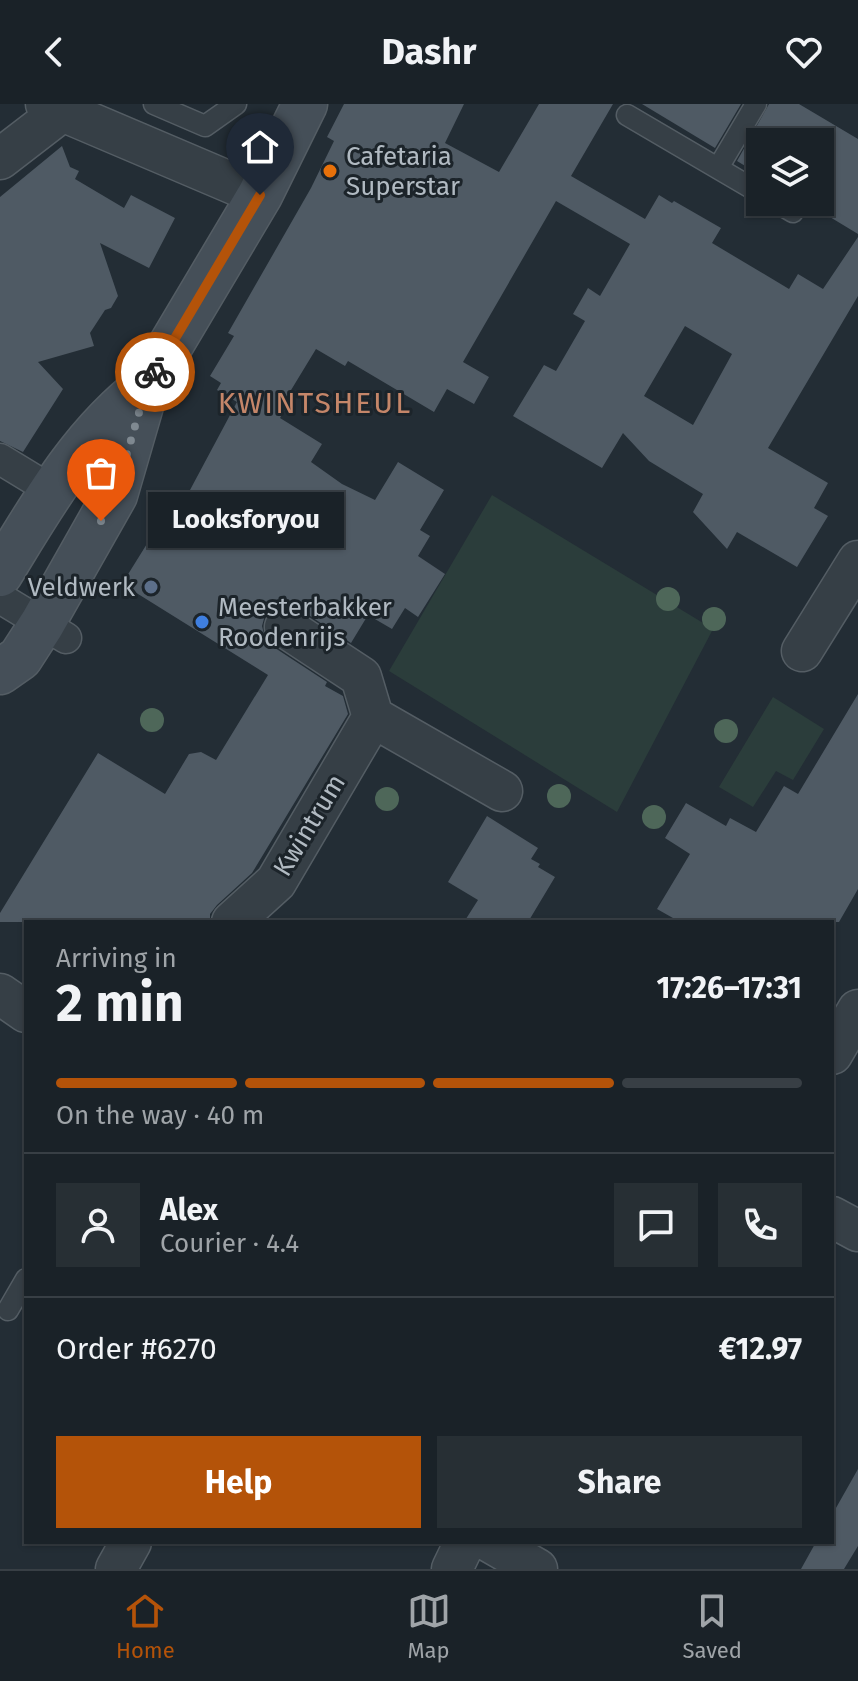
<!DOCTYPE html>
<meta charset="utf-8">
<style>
:root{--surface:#1a2228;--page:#272f34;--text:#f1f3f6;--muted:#9fa4a8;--line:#383f45;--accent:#b45309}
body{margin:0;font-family:"Fira Sans",sans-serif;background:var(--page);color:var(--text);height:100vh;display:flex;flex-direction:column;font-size:30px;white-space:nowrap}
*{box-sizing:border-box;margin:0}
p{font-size:26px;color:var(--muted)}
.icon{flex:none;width:44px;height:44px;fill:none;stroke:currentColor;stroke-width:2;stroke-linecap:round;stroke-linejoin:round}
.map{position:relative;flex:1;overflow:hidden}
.drawer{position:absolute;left:24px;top:816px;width:810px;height:624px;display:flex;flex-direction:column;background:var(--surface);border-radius:0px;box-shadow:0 2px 6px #0004,0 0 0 2px var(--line)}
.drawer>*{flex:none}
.buttons{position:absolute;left:746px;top:24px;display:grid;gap:16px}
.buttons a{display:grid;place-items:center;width:88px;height:88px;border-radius:0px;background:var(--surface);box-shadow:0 2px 6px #0004,0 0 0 2px var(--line);font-size:40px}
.pin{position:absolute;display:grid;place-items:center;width:68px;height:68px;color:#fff;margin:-82px -34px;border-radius:50% 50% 50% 0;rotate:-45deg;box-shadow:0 0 8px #0007}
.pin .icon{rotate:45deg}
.courier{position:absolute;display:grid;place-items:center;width:80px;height:80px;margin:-40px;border:6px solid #b45309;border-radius:50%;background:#fff;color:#222;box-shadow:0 2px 10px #0007}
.bubble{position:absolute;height:56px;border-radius:0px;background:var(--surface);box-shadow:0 2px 6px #0004,0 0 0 2px var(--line);font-size:26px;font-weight:700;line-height:56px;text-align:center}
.overview em{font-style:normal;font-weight:700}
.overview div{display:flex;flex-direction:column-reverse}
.overview{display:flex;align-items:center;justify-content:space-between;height:136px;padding:0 32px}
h1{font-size:52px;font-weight:700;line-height:60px}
.bar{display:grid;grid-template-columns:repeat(4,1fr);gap:12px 8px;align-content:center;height:96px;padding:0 32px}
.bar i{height:10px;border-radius:6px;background:var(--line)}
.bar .current{background:var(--accent)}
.bar p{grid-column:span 4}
.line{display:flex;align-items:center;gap:20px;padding:0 32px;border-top:2px solid var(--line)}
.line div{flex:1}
.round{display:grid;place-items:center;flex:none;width:84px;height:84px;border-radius:0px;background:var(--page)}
.button{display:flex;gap:16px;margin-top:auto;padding:16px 32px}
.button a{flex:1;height:92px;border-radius:0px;background:var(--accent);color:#fff;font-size:32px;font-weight:700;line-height:92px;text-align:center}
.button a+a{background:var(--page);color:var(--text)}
header{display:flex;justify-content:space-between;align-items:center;height:104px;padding:0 32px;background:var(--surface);font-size:36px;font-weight:700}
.tab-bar{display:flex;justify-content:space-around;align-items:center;height:112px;border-top:2px solid var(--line);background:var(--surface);font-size:22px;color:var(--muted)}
.tab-bar a{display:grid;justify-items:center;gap:4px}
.tab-bar .current{color:var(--accent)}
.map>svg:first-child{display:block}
</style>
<header><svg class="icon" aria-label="back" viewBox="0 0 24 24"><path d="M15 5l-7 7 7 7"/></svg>Dashr<svg class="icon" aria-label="heart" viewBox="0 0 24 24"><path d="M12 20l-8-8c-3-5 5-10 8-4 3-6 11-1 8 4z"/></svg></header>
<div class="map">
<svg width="858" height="1465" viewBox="0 0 858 1465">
<rect width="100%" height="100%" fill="#232d35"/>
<path fill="#2b3d3b" d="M492,391L713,525L617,708L389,567Z
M773,593L824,625L793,676L776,667L753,703L719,683Z"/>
<path fill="#4f5a64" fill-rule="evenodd" d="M344,0H464L445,39L499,68L539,0H613L571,72L645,115L659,91L672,99L674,97L721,124L712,139L789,185L798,170L823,185L858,133V192L768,344L828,379L814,404L828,412L797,463L737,428L727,445L693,408L703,390L649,357L623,329L602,364L513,312L544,261L556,267L585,217L573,210L588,184L600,192L630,140L556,97L463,258L489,273L474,300L447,285L434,308L348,257L345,262L316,245L285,296L289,299L280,314L322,340L311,358L342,380L375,396L398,358L444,386L420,426L430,432L418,452L445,470L418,513L405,504L392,525L368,511L351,539L298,504L287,500L275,502L265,511L262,522L265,534L272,542L327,578L325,582L343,592L348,610L252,769L217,801L210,810V818H0V809L98,649L165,690L189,650L201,648L216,656L268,571L122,480L163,414L207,441L190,386L237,298L217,286L221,279L210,272L234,232L228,229L311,84L334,37L327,33ZM685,222L732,250L693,321L644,292Z
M642,0H741L715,44Z
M769,0H799L858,35V130L820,107V38H760V71L737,57Z
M62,42L70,63L79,67L75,75L124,104L131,91L175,114L149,164L100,139L118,192L111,204L105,206L90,229L94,242L38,258L63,285L23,348L0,337V93Z
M858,590V785L839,818H680L657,805L690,750L665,734L686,699L726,722L730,714L756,728L784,682L798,690Z
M487,712L538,744L531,755L540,760L538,763L555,773L528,818H464L478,796L448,778Z
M858,1365V1442L844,1465H801L816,1438H832V1411Z"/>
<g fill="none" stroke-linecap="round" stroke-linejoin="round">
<g stroke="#545d64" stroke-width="23">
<path id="service" d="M154,0L205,22L236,0
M627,11L760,89
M718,64L756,0
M776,98L793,108
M8,1206L26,1175"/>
</g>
<g stroke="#545d64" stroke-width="33">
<path id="pedestrian" d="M0,355L51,386
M0,494L66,534"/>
</g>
<g stroke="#545d64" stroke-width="43">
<path id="minor" d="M46,0L260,91
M0,55L61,8
M285,523L361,573L373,613L502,687
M802,547L858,457
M232,818L276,778L373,613
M0,890L26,908
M832,950L858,906
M832,1113L858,1127
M490,1438L537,1465
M116,1465L131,1438
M452,1465L465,1438"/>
</g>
<g stroke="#545d64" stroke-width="47">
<path id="secondary" d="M0,470C42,401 82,330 147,281
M0,568L20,554L42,520L115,391L147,281L260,91L305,0"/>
</g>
<use href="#service" stroke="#363f46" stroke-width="20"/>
<use href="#pedestrian" stroke="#363f46" stroke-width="30"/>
<use href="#minor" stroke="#363f46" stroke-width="40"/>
<use href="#secondary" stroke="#454f58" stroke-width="44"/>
</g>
<g fill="#4e6759">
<circle cx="668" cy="495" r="12"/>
<circle cx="714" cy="515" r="12"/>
<circle cx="152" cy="616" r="12"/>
<circle cx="726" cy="627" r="12"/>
<circle cx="559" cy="692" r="12"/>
<circle cx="387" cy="695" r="12"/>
<circle cx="654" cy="713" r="12"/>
</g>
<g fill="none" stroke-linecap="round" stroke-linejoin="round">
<path stroke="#7f8991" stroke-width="8" stroke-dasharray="0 14.4" d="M101,417L115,391L147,281L155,268"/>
<path stroke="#b45309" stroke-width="10" d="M155,268L260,91"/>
</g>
<circle fill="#e8710a" stroke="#1c242a" stroke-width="3" cx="330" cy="67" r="8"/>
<circle fill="#5c6f8a" stroke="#1c242a" stroke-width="3" cx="151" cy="483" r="8"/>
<circle fill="#3f7fe0" stroke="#1c242a" stroke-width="3" cx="202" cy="518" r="8"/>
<g text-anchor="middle" stroke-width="6" stroke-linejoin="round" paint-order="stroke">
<g font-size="26" fill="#b1bac2" stroke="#1c242a" text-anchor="start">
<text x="346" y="61">Cafetaria<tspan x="346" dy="30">Superstar</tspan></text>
<text x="135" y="492" text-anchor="end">Veldwerk</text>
<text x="218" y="512">Meesterbakker<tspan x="218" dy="30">Roodenrijs</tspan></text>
</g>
<g font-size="26" fill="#b1bac2" stroke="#1c242a">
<text transform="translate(309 721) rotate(-59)" y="9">Kwintrum</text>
</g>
<g font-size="30" letter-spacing="2" fill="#c58669" stroke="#1c242a">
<text x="315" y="309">KWINTSHEUL</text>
</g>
</g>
</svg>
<div class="buttons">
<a><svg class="icon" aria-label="layers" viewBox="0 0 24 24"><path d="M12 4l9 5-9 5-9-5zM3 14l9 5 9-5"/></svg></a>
</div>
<div class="pin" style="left:101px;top:417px;background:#ea580c"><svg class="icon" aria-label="bag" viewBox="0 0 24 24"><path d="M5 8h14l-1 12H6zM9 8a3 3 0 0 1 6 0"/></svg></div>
<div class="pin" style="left:260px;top:91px;background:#1f2937"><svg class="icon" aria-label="home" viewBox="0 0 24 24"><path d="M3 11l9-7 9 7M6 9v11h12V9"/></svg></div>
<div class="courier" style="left:155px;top:268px"><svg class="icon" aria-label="bike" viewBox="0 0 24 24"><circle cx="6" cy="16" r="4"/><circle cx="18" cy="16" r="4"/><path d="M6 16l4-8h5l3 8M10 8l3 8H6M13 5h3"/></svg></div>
<div class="bubble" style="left:148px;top:388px;width:196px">Looksforyou</div>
<section class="drawer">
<div class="overview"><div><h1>2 min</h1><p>Arriving in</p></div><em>17:26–17:31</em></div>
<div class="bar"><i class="current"></i><i class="current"></i><i class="current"></i><i></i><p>On the way · 40 m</p></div>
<div class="line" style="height:144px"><a class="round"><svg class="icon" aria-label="person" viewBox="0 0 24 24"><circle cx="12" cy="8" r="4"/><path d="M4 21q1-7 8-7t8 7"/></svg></a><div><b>Alex</b><p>Courier · 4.4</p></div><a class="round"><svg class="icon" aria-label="chat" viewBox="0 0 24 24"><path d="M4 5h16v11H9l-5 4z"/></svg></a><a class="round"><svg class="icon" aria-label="phone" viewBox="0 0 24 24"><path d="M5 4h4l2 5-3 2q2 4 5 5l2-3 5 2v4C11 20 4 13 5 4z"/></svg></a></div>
<div class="line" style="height:104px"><div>Order #6270</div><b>€12.97</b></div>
<div class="button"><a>Help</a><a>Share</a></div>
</section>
</div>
<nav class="tab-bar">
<a class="current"><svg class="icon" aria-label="home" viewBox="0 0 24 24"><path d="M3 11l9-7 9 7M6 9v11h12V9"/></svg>Home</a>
<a><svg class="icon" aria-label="map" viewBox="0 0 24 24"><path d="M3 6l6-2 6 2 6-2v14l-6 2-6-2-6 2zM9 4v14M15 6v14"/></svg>Map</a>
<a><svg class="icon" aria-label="saved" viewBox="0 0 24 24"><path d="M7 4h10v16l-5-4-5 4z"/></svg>Saved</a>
</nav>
